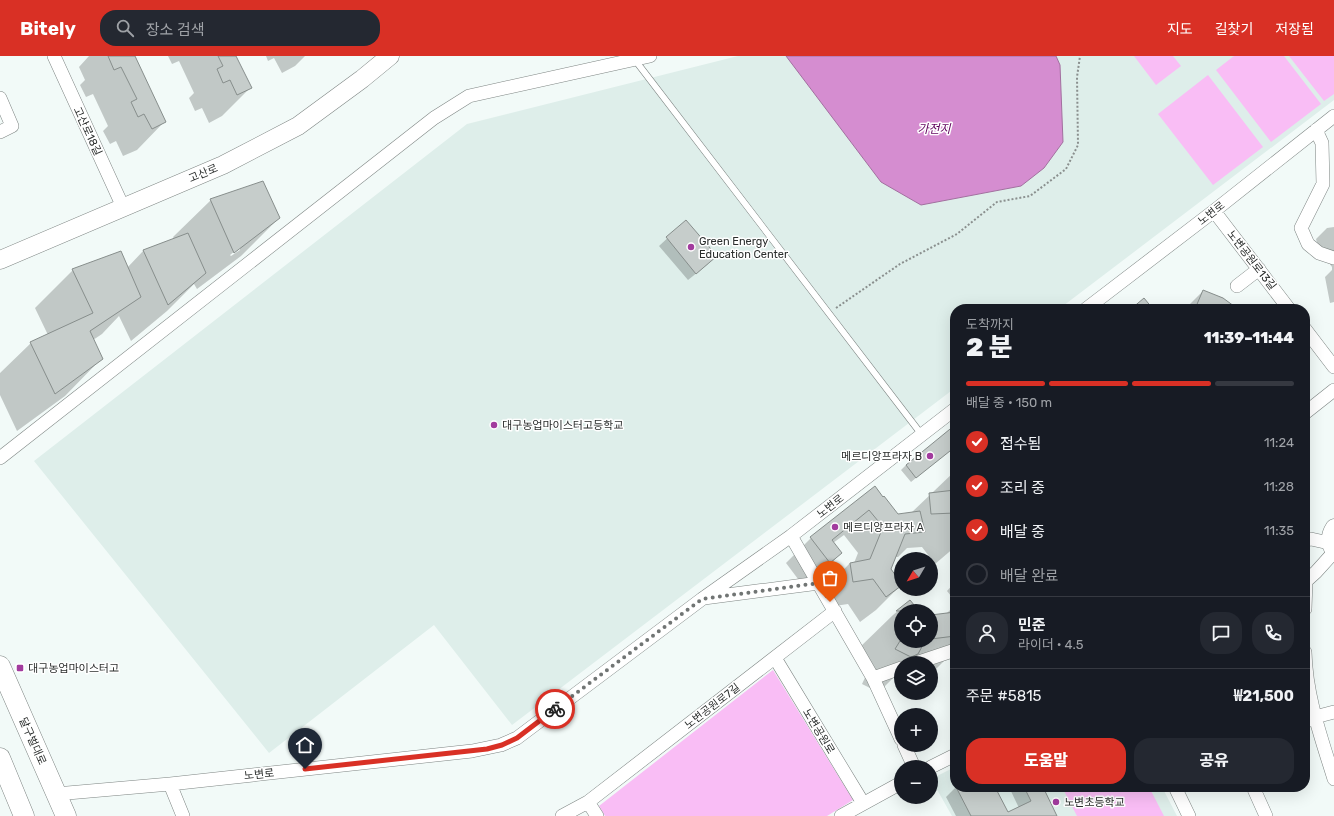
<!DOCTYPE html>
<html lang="ko">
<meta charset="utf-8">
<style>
:root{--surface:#171b24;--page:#242831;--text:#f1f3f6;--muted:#9ea1a6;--line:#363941;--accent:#d93025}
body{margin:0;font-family:Rubik,"Noto Sans KR",sans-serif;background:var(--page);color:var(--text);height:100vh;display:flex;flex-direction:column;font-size:15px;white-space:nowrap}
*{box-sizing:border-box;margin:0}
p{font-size:13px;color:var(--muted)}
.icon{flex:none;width:22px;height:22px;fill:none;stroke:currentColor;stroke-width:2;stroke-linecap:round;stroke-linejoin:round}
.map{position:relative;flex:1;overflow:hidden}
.side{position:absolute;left:950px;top:248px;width:360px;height:488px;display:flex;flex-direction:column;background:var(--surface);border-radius:16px;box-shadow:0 4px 16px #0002}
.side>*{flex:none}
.needle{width:26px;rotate:231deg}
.tools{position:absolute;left:894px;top:496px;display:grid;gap:8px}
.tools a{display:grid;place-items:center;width:44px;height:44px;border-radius:50%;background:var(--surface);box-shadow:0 4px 16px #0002;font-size:20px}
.pin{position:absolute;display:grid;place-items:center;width:34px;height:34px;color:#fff;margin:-41px -17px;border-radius:50% 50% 50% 0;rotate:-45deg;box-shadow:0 0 4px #0007}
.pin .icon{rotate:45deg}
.courier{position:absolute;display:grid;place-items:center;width:40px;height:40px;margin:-20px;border:3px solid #d93025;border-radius:50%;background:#fff;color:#222;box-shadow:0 1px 5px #0007}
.head em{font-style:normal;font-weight:800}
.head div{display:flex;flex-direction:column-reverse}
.head{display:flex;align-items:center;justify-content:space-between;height:68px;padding:0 16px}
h1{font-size:26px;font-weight:800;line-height:30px}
.bar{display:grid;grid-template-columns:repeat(4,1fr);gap:6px 4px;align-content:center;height:48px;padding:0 16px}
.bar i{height:5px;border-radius:3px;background:var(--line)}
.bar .selected{background:var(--accent)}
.bar p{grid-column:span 4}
.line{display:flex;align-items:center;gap:10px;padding:0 16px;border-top:1px solid var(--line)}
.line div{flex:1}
.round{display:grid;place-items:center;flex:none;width:42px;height:42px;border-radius:16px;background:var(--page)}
ol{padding:0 16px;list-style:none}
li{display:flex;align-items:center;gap:12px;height:44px}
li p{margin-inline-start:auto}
li .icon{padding:4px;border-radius:50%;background:var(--accent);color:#fff;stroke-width:4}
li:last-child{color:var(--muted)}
li i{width:22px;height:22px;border:2px solid var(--line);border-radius:50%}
.primary-button{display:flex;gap:8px;margin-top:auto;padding:8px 16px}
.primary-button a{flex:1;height:46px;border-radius:16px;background:var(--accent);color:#fff;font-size:16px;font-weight:800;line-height:46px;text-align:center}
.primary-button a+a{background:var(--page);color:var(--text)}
header{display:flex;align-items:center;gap:24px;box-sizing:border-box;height:56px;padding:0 20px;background:var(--accent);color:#fff}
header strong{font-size:19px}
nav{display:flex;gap:22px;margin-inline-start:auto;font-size:14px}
.search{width:280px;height:36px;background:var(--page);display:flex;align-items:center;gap:10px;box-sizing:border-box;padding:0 14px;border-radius:16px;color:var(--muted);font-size:15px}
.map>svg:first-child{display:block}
</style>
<header>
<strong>Bitely</strong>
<div class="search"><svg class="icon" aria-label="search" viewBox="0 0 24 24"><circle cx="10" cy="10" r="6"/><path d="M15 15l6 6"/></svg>장소 검색</div>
<nav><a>지도</a><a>길찾기</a><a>저장됨</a></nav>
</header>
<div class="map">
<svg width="1334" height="760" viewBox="0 0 1334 760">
<rect width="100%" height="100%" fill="#f2faf8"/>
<path fill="#deeeea" d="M738,0H1334V44L1059,253H955V332L512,669L434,569L269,697L34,405L467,68Z
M955,711V731H1162L1177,760H952L931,723Z"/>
<path fill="#f9bdf5" d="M1134,0H1173L1181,10L1156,29Z
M1234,0H1284L1321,48L1271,86L1216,14Z
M1289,0H1334V38L1324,45Z
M1208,19L1263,91L1213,129L1158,58Z
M773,614L853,744L827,760H605L599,750Z
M1062,731H1149L1164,760H1077Z"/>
<path fill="#d58dd0" stroke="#a2709f" d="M786,0H1056L1060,9L1063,86L1044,112L1021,130L921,149L881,126Z"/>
<path fill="#0003" fill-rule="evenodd" d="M89,0H133L165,65L137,94L123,100L116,85L110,88L103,75L108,70L93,38L86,41L80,29L85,24L79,11Z
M168,0H235L250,32L222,60L209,67L202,52L195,55L189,42L194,37L179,5L172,8Z
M266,0H305L295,10L282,17L274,2L268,5Z
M211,144L279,162L241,200L197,233L194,228L167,255L131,285L119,260L102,278L93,284L102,302L65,340L17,375L0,339V317L31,287L48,279L35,252L73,214L120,196L127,212L144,194L174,183L173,181ZM240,191V194L231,200L230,199Z
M686,165L708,208L688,224L659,190Z
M1334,171V246L1330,247L1325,221L1332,214V211L1329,207L1321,203L1316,183L1327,172Z
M1203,235L1237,253H1185Z
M955,375V390L911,426L901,414L906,409Z
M955,415V491L935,508L922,491L907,492L898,501H894L890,513L901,529L876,554L860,566L848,548L828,551L825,533L850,507H854L858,497L844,479L833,487L841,497L816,522L804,531L786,507L811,482L874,431L898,459L911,457Z
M955,526V545L947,535Z
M910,545L917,555H901V585H931V560L946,558L955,549V594L936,613H931V607H901L898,617L883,632L876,635L862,628L871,609L858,593L893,559Z
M956,731H994L1007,758L1019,752L1009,731H1042L1056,760H956L946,741Z"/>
<path fill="#c6cdcb" stroke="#878e8c" d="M108,0H135L166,66L152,73L144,58L138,61L131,46L137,43L121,11L114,14Z
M218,0H236L252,32L237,39L230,24L223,27L217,13L223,10Z
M263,125L280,162L234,197L210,143Z
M686,164L717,200L696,218L666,181Z
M188,177L206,217L168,249L143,194Z
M121,195L141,241L90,275L103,303L55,338L30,286L93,257L72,213Z
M1203,234L1223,242L1238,253H1195Z
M1144,242L1153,253H1131Z
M955,369V391L916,422L906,409Z
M875,430L883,441L884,440L898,458L920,455L925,476L905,478L891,513L901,527V530L886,541L873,523L853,526L850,507L870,503L883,471L869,454L832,484L842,497L830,507L810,481Z
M955,434V457L931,458L929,437Z
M910,544L919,555H896Z
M955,556V580L931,583V559Z
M900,585H925L918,598L911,601L895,593Z
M956,731H995L1008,756L1031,745L1024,731H1043L1057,760H971Z"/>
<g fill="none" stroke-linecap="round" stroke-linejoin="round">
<g stroke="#7e8583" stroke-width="7">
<path id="service" d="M635,4L922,379"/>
</g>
<g stroke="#7e8583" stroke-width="14">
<path id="minor" d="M54,0L123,151
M0,42L12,70L0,76
M1316,74L1322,87L1323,128L1301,172L1308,188L1319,197L1334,202
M1214,155L1289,253
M1237,230L1259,213
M1086,253L1214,155L1334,60
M1305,273L1334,311
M1305,357L1334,334
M0,402L434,62L469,40L650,0
M791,480L873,622L901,683
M1305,484L1311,483L1329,487
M1305,526L1316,516L1334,496
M704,542L819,527
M1305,553L1306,525
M1305,596C1306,640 1321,681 1334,723
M775,602L863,747
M916,607L955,594
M873,622L901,612
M1305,666L1315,661L1334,656
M904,689L914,711
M931,711L955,699
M170,728L183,760
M1175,731L1189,760
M1253,731L1266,760
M56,738L170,728L472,695L501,689L517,682L702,543L791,480L955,353
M588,746L597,760
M562,760L588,746L835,555
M841,760L901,727"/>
</g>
<g stroke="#7e8583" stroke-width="17">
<path id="tertiary" d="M1334,471C1328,480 1328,487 1334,496"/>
</g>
<g stroke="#7e8583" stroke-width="19">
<path id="secondary" d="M0,204L223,109L298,70L362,23L390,0"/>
</g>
<g stroke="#7e8583" stroke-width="21">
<path id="primary" d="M0,610L66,760
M0,702L24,760"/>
</g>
<path stroke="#8a8f8e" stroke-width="2" stroke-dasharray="2 2" stroke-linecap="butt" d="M836,252L900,208L957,178L997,146L1030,140L1066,113L1078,89L1077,21L1080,0"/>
<use href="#service" stroke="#fff" stroke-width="6"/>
<use href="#minor" stroke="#fff" stroke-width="13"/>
<use href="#tertiary" stroke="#fff" stroke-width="16"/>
<use href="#secondary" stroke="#fff" stroke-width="18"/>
<use href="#primary" stroke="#fff" stroke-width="20"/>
</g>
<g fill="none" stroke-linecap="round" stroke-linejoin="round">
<path stroke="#717574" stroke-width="4" stroke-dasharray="0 7.2" d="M555,653L702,543L819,527L830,546"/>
<path stroke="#d93025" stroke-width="5" d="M305,713L487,693L502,689L517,682L555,653"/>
</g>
<g fill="#a23b9e" stroke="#fff" stroke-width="1.5">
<circle cx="691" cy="191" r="4"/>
<circle cx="494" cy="369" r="4"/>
<circle cx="930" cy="400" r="4"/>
<circle cx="835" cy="471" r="4"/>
<rect x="16" y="608" width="8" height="8" rx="2"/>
<circle cx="1056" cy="746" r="4"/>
</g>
<g text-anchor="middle" stroke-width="3" stroke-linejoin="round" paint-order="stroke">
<g font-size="11" fill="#2b2e2d" stroke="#fff">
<text transform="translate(88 75) rotate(65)" y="4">고산로18길</text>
<text transform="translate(203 117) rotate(-23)" y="4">고산로</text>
<text transform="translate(1211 157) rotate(-38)" y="4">노변로</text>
<text transform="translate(1252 204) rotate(52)" y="4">노변공원로13길</text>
<text transform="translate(830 450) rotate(-38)" y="4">노변로</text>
<text transform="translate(712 650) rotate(-38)" y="4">노변공원로7길</text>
<text transform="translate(819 675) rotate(59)" y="4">노변공원로</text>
<text transform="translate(33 685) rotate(66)" y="4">달구벌대로</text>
<text transform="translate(259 718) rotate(-6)" y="4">노변로</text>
</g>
<g font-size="11" fill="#2b2e2d" stroke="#fff" text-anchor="start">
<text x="699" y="189">Green Energy<tspan x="699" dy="13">Education Center</tspan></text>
<text x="502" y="373">대구농업마이스터고등학교</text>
<text x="922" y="404" text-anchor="end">메르디앙프라자 B</text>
<text x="843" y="475">메르디앙프라자 A</text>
<text x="28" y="616">대구농업마이스터고</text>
<text x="1064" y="750">노변초등학교</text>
</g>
<g font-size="12" font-style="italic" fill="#5e005c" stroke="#fff">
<text x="934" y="77">가전지</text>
</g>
</g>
</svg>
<div class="tools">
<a><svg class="needle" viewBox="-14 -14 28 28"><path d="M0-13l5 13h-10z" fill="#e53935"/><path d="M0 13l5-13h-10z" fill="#9ea1a6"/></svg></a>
<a><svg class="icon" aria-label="locate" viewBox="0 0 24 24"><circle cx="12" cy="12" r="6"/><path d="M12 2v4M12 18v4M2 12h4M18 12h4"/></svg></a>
<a><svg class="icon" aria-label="layers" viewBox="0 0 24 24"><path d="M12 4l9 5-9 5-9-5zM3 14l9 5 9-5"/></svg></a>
<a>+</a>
<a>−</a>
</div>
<div class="pin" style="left:830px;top:546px;background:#ea580c"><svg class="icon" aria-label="bag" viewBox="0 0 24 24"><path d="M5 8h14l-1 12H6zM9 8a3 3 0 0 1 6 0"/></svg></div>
<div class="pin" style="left:305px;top:713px;background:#1f2937"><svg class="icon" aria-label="home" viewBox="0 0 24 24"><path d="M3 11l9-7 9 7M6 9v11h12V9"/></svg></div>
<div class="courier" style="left:555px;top:653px"><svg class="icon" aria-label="bike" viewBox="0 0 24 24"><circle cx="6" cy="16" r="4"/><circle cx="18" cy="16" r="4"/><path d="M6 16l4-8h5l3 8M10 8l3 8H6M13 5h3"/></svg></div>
<section class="side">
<div class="head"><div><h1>2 분</h1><p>도착까지</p></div><em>11:39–11:44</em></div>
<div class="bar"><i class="selected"></i><i class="selected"></i><i class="selected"></i><i></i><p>배달 중 · 150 m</p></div>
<ol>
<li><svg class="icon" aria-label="check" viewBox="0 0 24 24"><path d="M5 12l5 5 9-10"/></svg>접수됨<p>11:24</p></li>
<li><svg class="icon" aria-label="check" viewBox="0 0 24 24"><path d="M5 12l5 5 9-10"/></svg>조리 중<p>11:28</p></li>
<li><svg class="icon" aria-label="check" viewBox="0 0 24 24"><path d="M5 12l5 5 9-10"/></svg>배달 중<p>11:35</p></li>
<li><i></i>배달 완료</li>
</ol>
<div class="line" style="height:72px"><a class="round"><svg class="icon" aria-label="person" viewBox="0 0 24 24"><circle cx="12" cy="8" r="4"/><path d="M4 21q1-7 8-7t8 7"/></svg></a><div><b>민준</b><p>라이더 · 4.5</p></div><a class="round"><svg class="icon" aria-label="chat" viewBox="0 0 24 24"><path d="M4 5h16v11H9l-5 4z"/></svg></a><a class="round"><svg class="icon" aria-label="phone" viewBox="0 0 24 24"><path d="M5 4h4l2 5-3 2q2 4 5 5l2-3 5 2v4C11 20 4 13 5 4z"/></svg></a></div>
<div class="line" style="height:52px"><div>주문 #5815</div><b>₩21,500</b></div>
<div class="primary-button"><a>도움말</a><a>공유</a></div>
</section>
</div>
